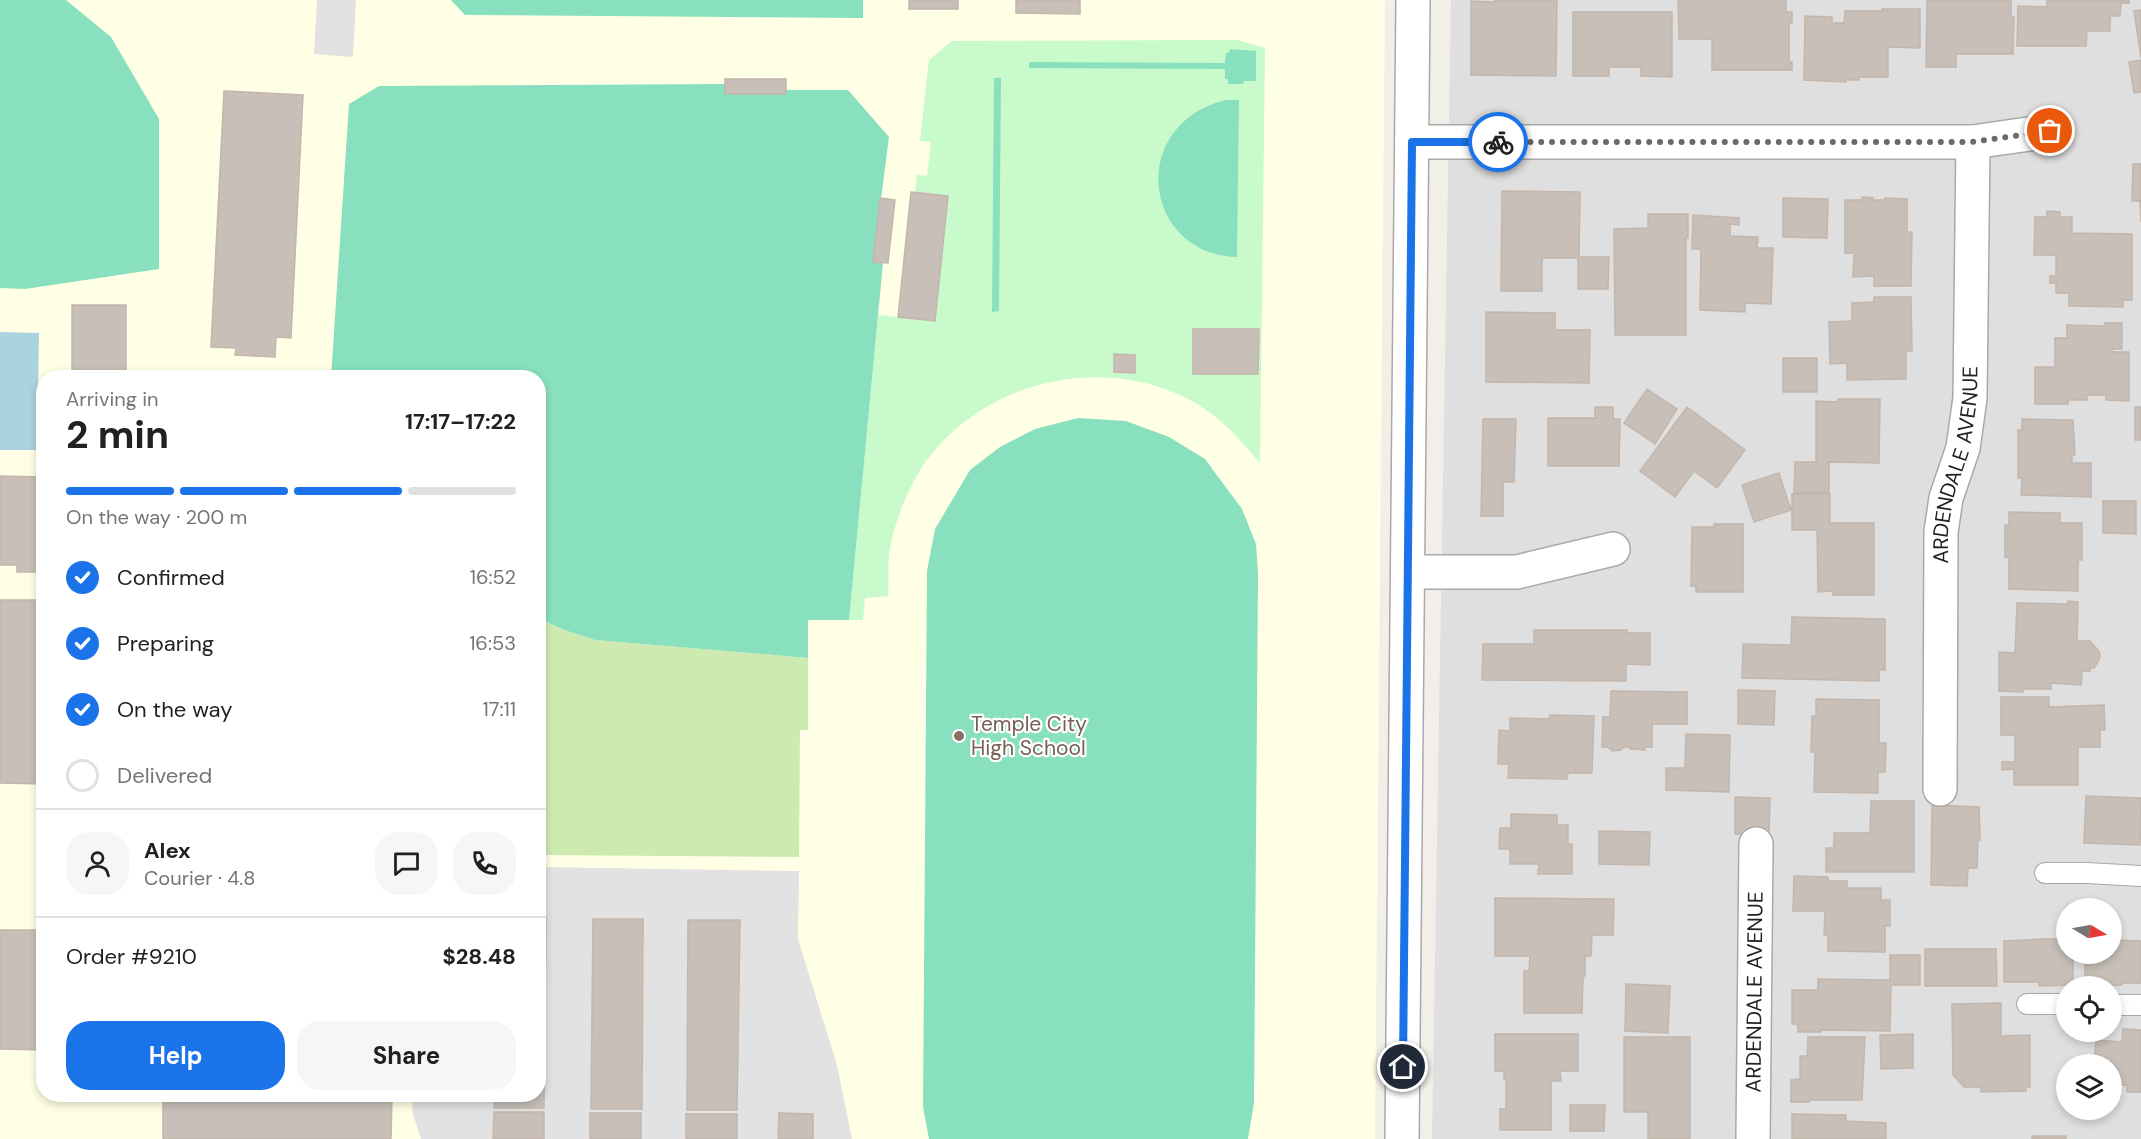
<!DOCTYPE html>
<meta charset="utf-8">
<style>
:root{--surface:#fff;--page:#f6f6f6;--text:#202124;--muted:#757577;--line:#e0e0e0;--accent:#1a73e8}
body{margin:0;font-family:"DM Sans",sans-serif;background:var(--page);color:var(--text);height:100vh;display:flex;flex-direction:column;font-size:22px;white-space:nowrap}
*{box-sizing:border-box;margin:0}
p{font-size:20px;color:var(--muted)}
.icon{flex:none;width:33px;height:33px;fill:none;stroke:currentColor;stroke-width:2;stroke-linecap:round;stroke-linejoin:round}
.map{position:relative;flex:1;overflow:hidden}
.drawer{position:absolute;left:36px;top:370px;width:510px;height:732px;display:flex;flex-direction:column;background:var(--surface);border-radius:24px;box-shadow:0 3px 9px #0003}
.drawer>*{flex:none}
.needle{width:39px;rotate:100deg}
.fabs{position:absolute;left:2056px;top:898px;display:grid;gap:12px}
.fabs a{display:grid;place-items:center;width:66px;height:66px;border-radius:50%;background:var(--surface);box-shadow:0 3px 9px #0003;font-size:30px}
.pin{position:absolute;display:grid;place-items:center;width:51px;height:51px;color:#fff;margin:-26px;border:3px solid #fff;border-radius:50%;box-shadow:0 2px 6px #0007}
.courier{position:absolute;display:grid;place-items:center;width:60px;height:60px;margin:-30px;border:4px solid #1a73e8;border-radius:50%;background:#fff;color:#222;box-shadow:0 2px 8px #0007}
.headline em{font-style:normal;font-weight:700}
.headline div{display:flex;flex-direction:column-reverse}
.headline{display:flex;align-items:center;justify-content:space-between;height:102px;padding:0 30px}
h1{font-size:39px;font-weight:700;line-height:45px}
.bar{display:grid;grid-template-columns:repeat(4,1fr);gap:9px 6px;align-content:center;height:72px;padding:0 30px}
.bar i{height:8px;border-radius:4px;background:var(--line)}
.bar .current{background:var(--accent)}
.bar p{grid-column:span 4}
.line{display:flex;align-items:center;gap:15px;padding:0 30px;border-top:2px solid var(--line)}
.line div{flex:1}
.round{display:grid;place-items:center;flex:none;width:63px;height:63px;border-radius:24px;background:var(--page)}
ol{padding:0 30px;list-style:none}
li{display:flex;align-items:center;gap:18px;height:66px}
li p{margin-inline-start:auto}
li .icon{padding:6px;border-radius:50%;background:var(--accent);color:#fff;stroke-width:4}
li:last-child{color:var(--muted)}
li i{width:33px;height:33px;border:3px solid var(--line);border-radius:50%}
.button{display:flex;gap:12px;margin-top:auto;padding:12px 30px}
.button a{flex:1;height:69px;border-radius:24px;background:var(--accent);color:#fff;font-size:24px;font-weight:700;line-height:69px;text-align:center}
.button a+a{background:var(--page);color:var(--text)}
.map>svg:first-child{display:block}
</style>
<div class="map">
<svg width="2141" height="1139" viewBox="0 0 2141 1139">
<rect width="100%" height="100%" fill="#f2efe9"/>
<path fill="#e0dfdf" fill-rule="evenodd" d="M1451,0H2141V1139H1432ZM2067,909H2112V954H2067ZM2067,987H2112V1032H2067ZM2067,1065H2112V1110H2067Z"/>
<path fill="#ffffe5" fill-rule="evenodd" d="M0,0H1385L1375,1139H0ZM44,378H538V1095H44Z"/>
<path fill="#cdebb0" d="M538,618L564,630L595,640L808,658V730H800L799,857L539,855Z"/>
<path fill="#c8facc" d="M1237,40L1265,48L1260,463C1241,440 1220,417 1194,402C1102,351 978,381 920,470C905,495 893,526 889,555C888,568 889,583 888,596L865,598L863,620H849L878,315L935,321L948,197L915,192L917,175L927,176L931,142L920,141L929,60L952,41Z"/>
<path fill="#88e0be" d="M0,0H66L111,37L159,119V269L25,289L0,288Z
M451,0H863V18L465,15Z
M1230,49L1256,51V81H1244L1243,84H1228V79H1225V69L1029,68V62L1225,63L1226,53H1229Z
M994,78H1001L999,311L992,312Z
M725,84L726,94H786V90H848L889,137L873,261L883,263L849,620H808V658L595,640L564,630L539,618L538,378H331L349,104L379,86Z
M1226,100H1239L1237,257C1142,254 1127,124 1226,100Z
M1078,418L1126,421L1169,437L1205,459L1242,509L1256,544L1258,574L1254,1103L1248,1139H929L923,1107L927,571L935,529L970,470L1000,447L1035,429Z"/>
<path fill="#e2e2e2" d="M317,0H356L353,57L314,54Z
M539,867L799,871L798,939L837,1065L852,1139H421L412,1111L413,1095H538Z"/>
<path fill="#aad3df" d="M0,332L39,333L37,450H0Z"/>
<path fill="#c7bfb8" stroke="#c4b6ab" stroke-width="1.5" d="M909,0H958V9H909Z
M1016,0H1080V14L1016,13Z
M1495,0H1557L1556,76L1471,75V1L1495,2Z
M1927,0H2011V17H2014L2013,54H1956V67H1926Z
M2047,0H2129V3H2121L2120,16H2110V31H2087L2086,46H2017L2018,6L2047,7Z
M1678,1H1786V12H1792V23H1789V62H1792V70H1712V39H1679Z
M1882,9H1920V48L1888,47V77H1859V80H1846V82L1804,80L1805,16L1832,17V23H1844L1845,11H1882Z
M2141,10V58L2134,11Z
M1573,12H1672V77L1641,76V67H1609V76H1573Z
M2141,60V92L2134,93L2129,62Z
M725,79H786V94H725Z
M224,91L303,95L291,338L276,337L275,357L235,355L236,348L211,347Z
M2133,164H2141V222L2140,201H2132Z
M1502,191L1580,192L1579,257H1609L1608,289H1578V258H1542V291H1501Z
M911,192L948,196L935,321L898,317Z
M1862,197L1873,198V200H1885V198L1907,199V232H1912L1911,286H1874V276L1853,277L1854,253H1845V200H1862Z
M880,198L895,200L888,263L873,262Z
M1783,198L1828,199L1827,238L1783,237Z
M2047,211L2060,212V217H2072V233L2132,234V300H2123V307L2069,306V293H2056V283H2050V276H2056V255H2034L2035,217H2047Z
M1648,214H1688V238H1686V335H1615L1614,229L1648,228Z
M1693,215L1739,218V225L1730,224V236L1758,237L1757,248H1773L1771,304L1745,303V312L1700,310L1701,249H1692Z
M1874,297H1911L1912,351H1906V379L1847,380V363L1830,364L1829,322L1852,321V303L1874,302Z
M72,305H126V378H57L72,377Z
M1486,312L1555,313V330H1590L1589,383L1486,382Z
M2105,323H2122V349H2112V352H2129V401L2106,400V395H2087V400H2068V404H2035V367H2055V338H2067V325L2105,326Z
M1193,329H1259L1258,374H1193Z
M1114,354L1135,355V373L1114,372Z
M1783,358H1817V392H1783Z
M1647,389L1677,409L1655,444L1624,423Z
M1838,399H1880L1879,463L1829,462V493H1794L1795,462H1816V401L1838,402Z
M1595,407H1613V419H1620L1619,466H1548V418H1595Z
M1687,407L1745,450L1717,488L1694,471L1675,497L1640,471Z
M2135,407H2141V440H2135Z
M1483,419H1516L1514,482H1503V516H1481Z
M2022,419L2073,420L2075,455H2072V463H2091V497L2021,495L2022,478H2018V430H2022Z
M1779,473L1791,510L1754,522L1742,485Z
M0,476L44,477V567H37V572H17V565H0Z
M1792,494H1830V523H1874V595H1833V591L1818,592L1817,530H1792Z
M2103,501H2136V534L2103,533Z
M2009,512L2060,513V523H2082V560H2078V591L2009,589V558L2005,557V525H2009Z
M1714,524H1743V592H1696V586H1691L1692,527H1715Z
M0,600H44V784L0,783Z
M2068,601L2078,602L2077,641H2090L2099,651L2100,656L2098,662L2094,668H2090V671H2082L2081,685L2051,683V689H2023V692L1999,691V652L2015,653L2017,603L2068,604Z
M1792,617L1885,619V670H1879V681L1742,678L1743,644L1791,645Z
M1534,630H1627V633H1650V665L1626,664V681L1482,680L1483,644H1534Z
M1738,690L1775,691L1774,725L1738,724Z
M1611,691L1687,692V724H1652V747H1644L1645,750L1630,749V747H1624L1621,750L1612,751L1608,747H1602L1603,717H1610Z
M2001,697H2049V707L2104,705L2105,730H2100V747H2078V785H2014V769L2002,770V762H2015V735H2001Z
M1816,699L1879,700V743H1886L1885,772H1878V793L1814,792L1815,752H1811L1812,716H1816Z
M1550,715L1594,716L1592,773H1568L1567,779L1508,778L1509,764H1498L1499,730L1510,731V718L1549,719Z
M1686,734L1730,735L1729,792L1666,790V768H1685Z
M2086,796L2141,798L2140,845L2084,843Z
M1735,797L1770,798L1769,834H1735Z
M1871,801H1914V872H1826V848H1834V833H1870Z
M1932,805L1979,807L1980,840H1978L1977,868H1968L1967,886L1931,885Z
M1511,814L1557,815V825H1568V844H1572V874H1538L1539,864H1510V849H1499L1500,828H1511Z
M1599,831L1650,832L1649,865L1599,864Z
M1794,876L1828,877V881H1847V888H1881V900H1890V926H1885V952L1828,951V935H1824L1825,911H1793Z
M1495,898L1614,899L1613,935H1592L1591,956H1585V976H1583L1582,1013H1524V971H1529L1530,956H1495Z
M538,918H546L544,1108H494V1095H538Z
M593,919H643L642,1109H591Z
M688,920H740L737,1110H687Z
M0,930H44V1050L0,1049Z
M2042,939H2067V954H2073V985L2039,986V982H2004V941Z
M2112,940L2141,941V983H2122V985L2085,986V954H2112Z
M1925,949H1996L1997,986H1925Z
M1890,955H1920V985H1891L1890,1031L1821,1030V1032H1798V1024H1792V990H1818V979L1890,980Z
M1626,984L1670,986L1668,1033L1625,1031Z
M2001,1003V1036L2030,1035V1087H2026V1091L1981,1092V1087H1964L1953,1075L1952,1004Z
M2123,1029L2141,1030V1092H2127V1085H2112V1065H2094L2096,1040L2122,1042Z
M1495,1034H1578V1071H1560L1561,1081H1551V1130H1500V1109H1506V1080L1504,1079V1071H1495Z
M1913,1034V1068L1881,1069L1880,1035Z
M1624,1037H1690V1139H1648V1112H1624Z
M1808,1037H1865L1862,1100H1810L1809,1102H1791V1080L1800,1079V1056H1807Z
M163,1095H392L391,1139H163Z
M1570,1105H1605L1604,1131H1570Z
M494,1112H544V1139H493Z
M590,1113H641V1139H590Z
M779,1113L813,1114V1139H778Z
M686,1114H737V1139H686Z
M1792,1114L1846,1115V1121L1886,1123V1139H1792Z
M2032,1136H2066V1139H2032Z"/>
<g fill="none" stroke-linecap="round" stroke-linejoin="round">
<g stroke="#a9a9a9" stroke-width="22">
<path id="service" d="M2045,873H2087L2141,876
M2027,1004H2067
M2112,1005H2141"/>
</g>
<g stroke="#a9a9a9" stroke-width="36">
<g id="minor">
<path d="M1412,142H1973L2050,131"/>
<path d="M1408,572H1517L1613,549"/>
<path id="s1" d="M1940,789L1941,532L1946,498L1963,448L1970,398L1973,142"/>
<path id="s2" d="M1753,1139L1756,844"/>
</g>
</g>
<g stroke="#a9a9a9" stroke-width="36">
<path id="tertiary" d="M1402,1139L1413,0"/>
</g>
<use href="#service" stroke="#fff" stroke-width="20"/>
<use href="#minor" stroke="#fff" stroke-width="33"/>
<use href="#tertiary" stroke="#fff" stroke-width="33"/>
</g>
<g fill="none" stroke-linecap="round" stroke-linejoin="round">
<path stroke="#6b6a68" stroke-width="6" stroke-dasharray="0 10.8" d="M1498,142H1972L2050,131"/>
<path stroke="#1a73e8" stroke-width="8" d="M1403,1067L1412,142H1498"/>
</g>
<circle fill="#8d6e63" stroke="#fff" stroke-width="2" cx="959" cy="736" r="6"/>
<g text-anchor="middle" stroke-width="4.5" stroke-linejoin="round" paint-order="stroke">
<g font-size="21" fill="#222" stroke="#fff">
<text dy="7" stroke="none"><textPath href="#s1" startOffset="326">ARDENDALE AVENUE</textPath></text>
<text dy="7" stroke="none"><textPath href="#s2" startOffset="147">ARDENDALE AVENUE</textPath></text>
</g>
<g font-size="21" fill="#785e54" stroke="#fff" text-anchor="start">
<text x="971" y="731">Temple City<tspan x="971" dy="24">High School</tspan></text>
</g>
</g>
</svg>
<div class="fabs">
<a><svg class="needle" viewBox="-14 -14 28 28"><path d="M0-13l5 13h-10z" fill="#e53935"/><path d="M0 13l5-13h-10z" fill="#757577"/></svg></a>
<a><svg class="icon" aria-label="locate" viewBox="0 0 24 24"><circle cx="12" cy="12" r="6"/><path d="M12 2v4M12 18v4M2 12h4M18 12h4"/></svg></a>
<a><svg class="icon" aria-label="layers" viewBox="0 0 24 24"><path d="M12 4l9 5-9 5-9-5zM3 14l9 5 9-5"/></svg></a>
</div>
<div class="pin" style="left:2050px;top:131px;background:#ea580c"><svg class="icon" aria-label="bag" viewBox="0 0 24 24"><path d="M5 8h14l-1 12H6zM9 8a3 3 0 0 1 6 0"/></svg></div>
<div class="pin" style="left:1403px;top:1067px;background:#1f2937"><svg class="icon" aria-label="home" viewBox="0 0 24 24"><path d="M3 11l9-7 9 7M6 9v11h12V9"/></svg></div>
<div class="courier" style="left:1498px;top:142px"><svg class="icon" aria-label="bike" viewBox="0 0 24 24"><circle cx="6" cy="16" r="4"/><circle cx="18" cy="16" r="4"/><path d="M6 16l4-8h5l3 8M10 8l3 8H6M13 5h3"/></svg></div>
<section class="drawer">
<div class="headline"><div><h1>2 min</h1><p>Arriving in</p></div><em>17:17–17:22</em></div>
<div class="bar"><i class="current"></i><i class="current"></i><i class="current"></i><i></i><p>On the way · 200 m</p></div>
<ol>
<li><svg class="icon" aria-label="check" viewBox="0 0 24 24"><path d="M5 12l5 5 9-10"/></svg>Confirmed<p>16:52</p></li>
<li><svg class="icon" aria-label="check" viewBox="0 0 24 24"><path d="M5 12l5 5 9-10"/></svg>Preparing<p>16:53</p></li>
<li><svg class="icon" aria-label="check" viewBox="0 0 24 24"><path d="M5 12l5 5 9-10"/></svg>On the way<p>17:11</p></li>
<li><i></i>Delivered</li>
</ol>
<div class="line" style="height:108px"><a class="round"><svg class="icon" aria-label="person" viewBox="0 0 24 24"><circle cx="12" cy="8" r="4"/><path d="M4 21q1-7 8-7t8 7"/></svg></a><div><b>Alex</b><p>Courier · 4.8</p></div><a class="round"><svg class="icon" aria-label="chat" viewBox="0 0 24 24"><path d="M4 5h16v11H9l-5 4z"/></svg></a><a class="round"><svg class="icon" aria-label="phone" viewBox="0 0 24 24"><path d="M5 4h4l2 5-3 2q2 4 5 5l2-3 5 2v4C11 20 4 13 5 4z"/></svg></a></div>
<div class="line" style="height:78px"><div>Order #9210</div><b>$28.48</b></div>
<div class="button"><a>Help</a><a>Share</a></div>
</section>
</div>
